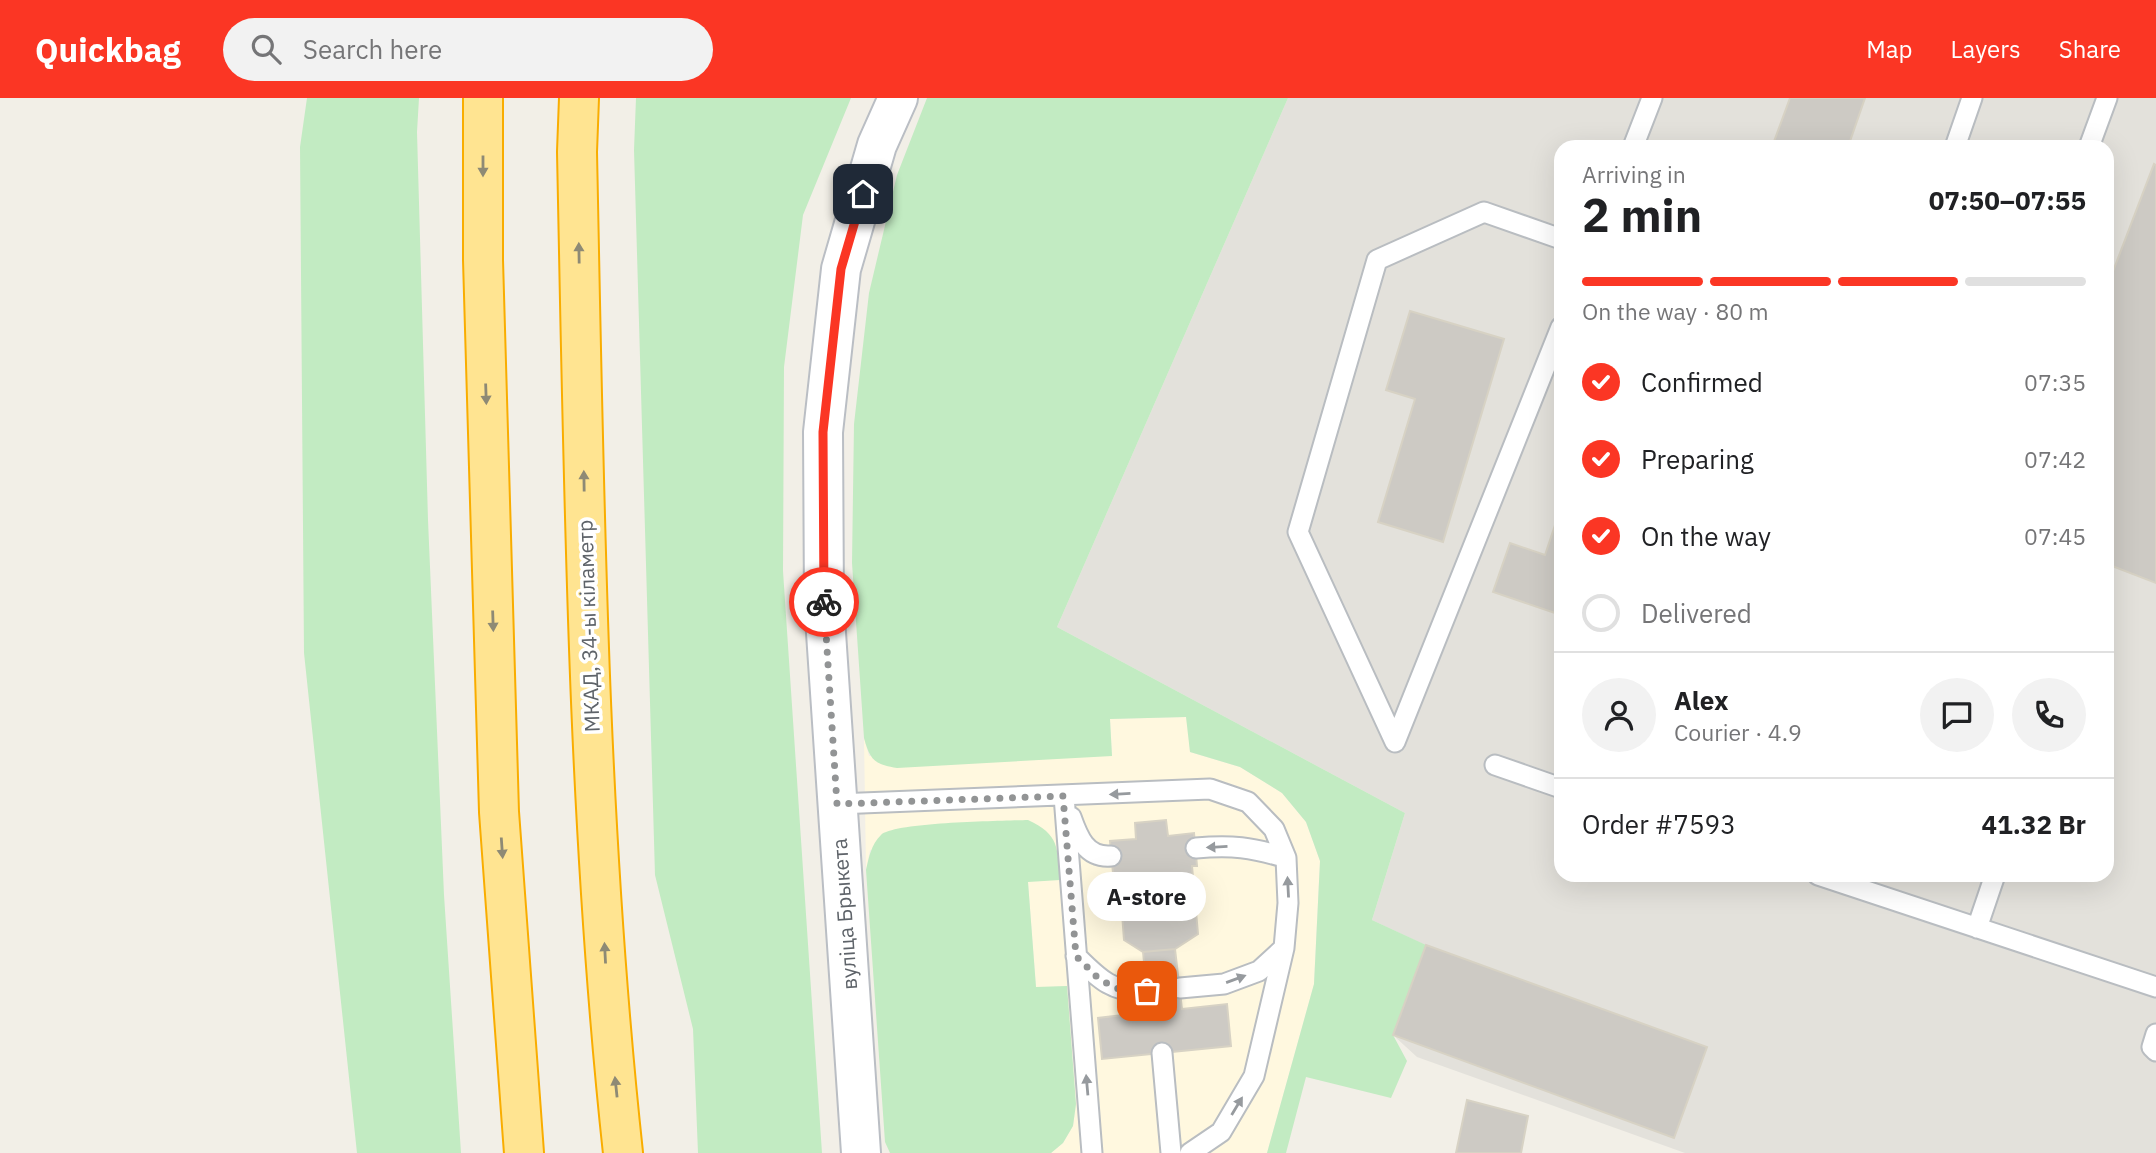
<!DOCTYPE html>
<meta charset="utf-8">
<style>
:root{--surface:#fff;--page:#f2f2f2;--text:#202124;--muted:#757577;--line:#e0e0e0;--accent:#fb3624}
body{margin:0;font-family:"IBM Plex Sans",sans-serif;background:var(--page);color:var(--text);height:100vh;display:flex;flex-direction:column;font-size:26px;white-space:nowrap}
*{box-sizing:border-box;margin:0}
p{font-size:23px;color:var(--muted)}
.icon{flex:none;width:38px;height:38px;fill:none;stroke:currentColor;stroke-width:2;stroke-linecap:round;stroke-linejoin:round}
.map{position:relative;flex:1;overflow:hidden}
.panel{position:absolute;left:1554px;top:42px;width:560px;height:742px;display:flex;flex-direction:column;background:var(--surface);border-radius:21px;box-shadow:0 7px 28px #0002}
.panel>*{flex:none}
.pin{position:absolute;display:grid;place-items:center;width:60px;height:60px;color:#fff;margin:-30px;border-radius:14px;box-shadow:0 4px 10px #0006}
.courier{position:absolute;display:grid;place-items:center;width:70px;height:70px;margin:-35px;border:5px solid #fb3624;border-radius:50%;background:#fff;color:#222;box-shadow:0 2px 9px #0007}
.bubble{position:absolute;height:49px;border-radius:24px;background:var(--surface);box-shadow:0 7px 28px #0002;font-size:23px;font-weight:800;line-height:49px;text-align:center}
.headline em{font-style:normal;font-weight:800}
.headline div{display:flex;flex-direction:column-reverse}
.headline{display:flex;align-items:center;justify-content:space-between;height:119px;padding:0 28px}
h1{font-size:46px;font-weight:800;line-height:52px}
.bar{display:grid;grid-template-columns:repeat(4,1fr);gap:10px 7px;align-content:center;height:84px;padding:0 28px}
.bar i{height:9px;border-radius:5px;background:var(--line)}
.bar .selected{background:var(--accent)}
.bar p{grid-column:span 4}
.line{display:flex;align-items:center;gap:18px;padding:0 28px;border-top:2px solid var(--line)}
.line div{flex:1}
.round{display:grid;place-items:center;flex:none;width:74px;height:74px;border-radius:37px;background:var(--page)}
ol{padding:0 28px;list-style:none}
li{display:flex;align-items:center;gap:21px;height:77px}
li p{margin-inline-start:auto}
li .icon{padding:7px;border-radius:50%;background:var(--accent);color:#fff;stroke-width:4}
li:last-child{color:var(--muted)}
li i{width:38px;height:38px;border:4px solid var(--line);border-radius:50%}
header{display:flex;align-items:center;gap:42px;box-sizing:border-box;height:98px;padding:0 35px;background:var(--accent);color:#fff}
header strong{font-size:33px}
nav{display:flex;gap:38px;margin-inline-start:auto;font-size:24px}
.search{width:490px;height:63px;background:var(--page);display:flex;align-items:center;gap:18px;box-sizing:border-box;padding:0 24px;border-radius:38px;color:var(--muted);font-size:26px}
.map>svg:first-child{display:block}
</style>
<header>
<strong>Quickbag</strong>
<div class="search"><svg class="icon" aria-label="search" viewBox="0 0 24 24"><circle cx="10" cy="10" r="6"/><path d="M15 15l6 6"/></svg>Search here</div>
<nav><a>Map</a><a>Layers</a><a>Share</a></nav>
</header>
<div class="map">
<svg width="2156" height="1055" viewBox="0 0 2156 1055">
<rect width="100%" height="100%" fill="#f2efe7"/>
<path fill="#fff8df" d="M1187,619L1190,654L1240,669L1282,695L1306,724L1320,763L1314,886L1267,1055H1051L1063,1045L1073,1028L1076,1006L1067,888L1036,890L1028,784L870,752L866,772L864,640L869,658H1112L1110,621Z"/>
<path fill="#e3e1db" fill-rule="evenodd" d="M1288,0H2156V1055H1685L1417,959L1393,937L1425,847L1372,822L1405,715L1057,529ZM1561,49H2107V777H1561Z"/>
<path fill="#c2ebc2" d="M307,0H419L417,34L428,422L444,797L461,1055H357L304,555L300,49Z
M636,0H851L803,117L784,269L783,473L822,1055H698L693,931L655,777L634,52Z
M927,0H1288L1057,529L1405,715L1372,822L1426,847L1393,937L1407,963L1391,1000L1306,979L1286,1055H1267L1314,886L1320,763L1306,724L1282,695L1240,669L1190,654L1186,619L1110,621L1112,658L897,670C874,666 870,662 864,640L852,465L854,326L869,195L897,77Z
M1028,722C1060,737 1057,749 1060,782L1028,784L1036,889L1067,888L1076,1006L1073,1028L1063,1045L1051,1055H890L885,1044L866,772C869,759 871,747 881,737C894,724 1003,723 1028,722Z"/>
<path fill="#cdcac4" stroke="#d7d2c4" stroke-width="2" d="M1790,0H1865L1848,49H1772Z
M2154,66L2156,67V485L2107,466V189Z
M1410,213L1504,241L1443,444L1378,424L1415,301L1386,292Z
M1560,412L1561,517L1493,494L1510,445L1545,457Z
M1166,722L1168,738L1194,735L1197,768H1192L1198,836L1175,851L1143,854L1124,842L1119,775H1113L1110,743L1136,741L1135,725Z
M1426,847L1707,949L1674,1040L1393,937Z
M1175,851L1182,911L1227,906L1231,948L1102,961L1098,920L1149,914L1143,854Z
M1467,1002L1528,1018L1521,1055H1456Z"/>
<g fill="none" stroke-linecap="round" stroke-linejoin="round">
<g stroke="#b9bdc1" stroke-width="23">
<path id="lane" d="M1633,49L1652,0
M1955,49L1972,0
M2089,49L2107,0
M1561,141L1484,114L1377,162L1298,434L1395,644L1561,229
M1495,667L1561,690
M1064,698L1092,1055
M837,706L1210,691L1248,704L1274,731L1286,760L1288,805L1284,850L1254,978L1221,1034L1190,1055
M1071,719C1078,739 1086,760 1111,758
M1196,750C1231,747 1252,749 1286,760
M1818,777L2156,889
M1977,830L1995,777
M1076,858C1098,880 1113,896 1147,893
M1180,890L1224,886L1259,873L1284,850
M2156,936L2152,949L2156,953
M1162,955L1171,1055"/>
</g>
<g stroke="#babec4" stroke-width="42">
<path id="secondary" d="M861,1055L824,505L823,334L841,171L877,47L898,0"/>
</g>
<g stroke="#f9ad00" stroke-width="42">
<path id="highway" d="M483,0V162L499,714L524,1055
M579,0L577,54C584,388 587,723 623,1055"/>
</g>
<use href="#lane" stroke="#fff" stroke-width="19"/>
<use href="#secondary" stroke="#fff" stroke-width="38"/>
<use href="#highway" stroke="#ffe491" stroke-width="38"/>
</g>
<defs><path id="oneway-solid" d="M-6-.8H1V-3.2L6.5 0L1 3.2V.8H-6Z" transform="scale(1.75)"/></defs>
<g fill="#8e8a75">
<use href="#oneway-solid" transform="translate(483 68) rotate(90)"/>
<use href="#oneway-solid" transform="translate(579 155) rotate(-91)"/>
<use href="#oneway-solid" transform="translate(486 296) rotate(88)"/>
<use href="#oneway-solid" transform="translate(584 383) rotate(-91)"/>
<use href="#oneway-solid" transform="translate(493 523) rotate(88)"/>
<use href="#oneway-solid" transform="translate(502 750) rotate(86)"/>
<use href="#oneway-solid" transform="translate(605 855) rotate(-93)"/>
<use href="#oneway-solid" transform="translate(616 989) rotate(-96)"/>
</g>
<g fill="#969a9e">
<use href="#oneway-solid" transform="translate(1120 696) rotate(177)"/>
<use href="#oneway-solid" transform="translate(1217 749) rotate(177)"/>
<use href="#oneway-solid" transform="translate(1288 789) rotate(-93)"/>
<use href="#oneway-solid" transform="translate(1236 881) rotate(-20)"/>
<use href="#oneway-solid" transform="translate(1087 987) rotate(-95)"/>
<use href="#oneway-solid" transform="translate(1237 1008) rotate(-59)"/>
</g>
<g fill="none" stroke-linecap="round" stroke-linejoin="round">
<path stroke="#929495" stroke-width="7" stroke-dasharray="0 12.6" d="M824,504L837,706L1063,698L1076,858L1097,879L1113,889L1130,894L1147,893"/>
<path stroke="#fb3624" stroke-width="9" d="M824,504L823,334L841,171L863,96"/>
</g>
<g text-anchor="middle" stroke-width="7" stroke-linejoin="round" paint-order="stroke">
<g font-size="21" fill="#5e6369" stroke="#fff">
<text transform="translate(589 528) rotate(-92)" y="7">МКАД, 34-ы кіламетр</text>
<text transform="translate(845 816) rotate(-94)" y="7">вуліца Брыкета</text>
</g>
</g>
</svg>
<div class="pin" style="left:1147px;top:893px;background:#ea580c"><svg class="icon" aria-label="bag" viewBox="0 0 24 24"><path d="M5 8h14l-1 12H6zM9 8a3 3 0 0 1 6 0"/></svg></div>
<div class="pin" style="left:863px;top:96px;background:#1f2937"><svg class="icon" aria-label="home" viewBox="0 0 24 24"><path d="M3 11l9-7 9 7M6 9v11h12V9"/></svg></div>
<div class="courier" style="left:824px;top:504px"><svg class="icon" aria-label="bike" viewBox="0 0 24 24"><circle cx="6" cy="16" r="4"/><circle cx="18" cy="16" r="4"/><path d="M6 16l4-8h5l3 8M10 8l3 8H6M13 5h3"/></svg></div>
<div class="bubble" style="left:1087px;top:774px;width:119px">А-store</div>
<section class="panel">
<div class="headline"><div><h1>2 min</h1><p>Arriving in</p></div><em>07:50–07:55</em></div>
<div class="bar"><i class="selected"></i><i class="selected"></i><i class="selected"></i><i></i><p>On the way · 80 m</p></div>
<ol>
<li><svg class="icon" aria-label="check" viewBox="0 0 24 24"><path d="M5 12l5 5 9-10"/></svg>Confirmed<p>07:35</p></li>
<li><svg class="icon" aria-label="check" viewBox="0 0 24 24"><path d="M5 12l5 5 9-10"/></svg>Preparing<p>07:42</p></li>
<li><svg class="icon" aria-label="check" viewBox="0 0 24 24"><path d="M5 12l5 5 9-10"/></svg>On the way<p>07:45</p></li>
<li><i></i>Delivered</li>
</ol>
<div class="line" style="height:126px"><a class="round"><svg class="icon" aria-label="person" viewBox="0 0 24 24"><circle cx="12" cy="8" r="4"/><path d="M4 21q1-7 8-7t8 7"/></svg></a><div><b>Alex</b><p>Courier · 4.9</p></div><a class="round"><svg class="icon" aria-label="chat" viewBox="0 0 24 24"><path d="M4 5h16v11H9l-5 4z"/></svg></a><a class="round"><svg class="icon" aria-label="phone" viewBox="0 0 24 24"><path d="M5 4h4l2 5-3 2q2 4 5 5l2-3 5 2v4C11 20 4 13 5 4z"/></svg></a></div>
<div class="line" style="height:91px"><div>Order #7593</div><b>41.32 Br</b></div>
</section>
</div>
